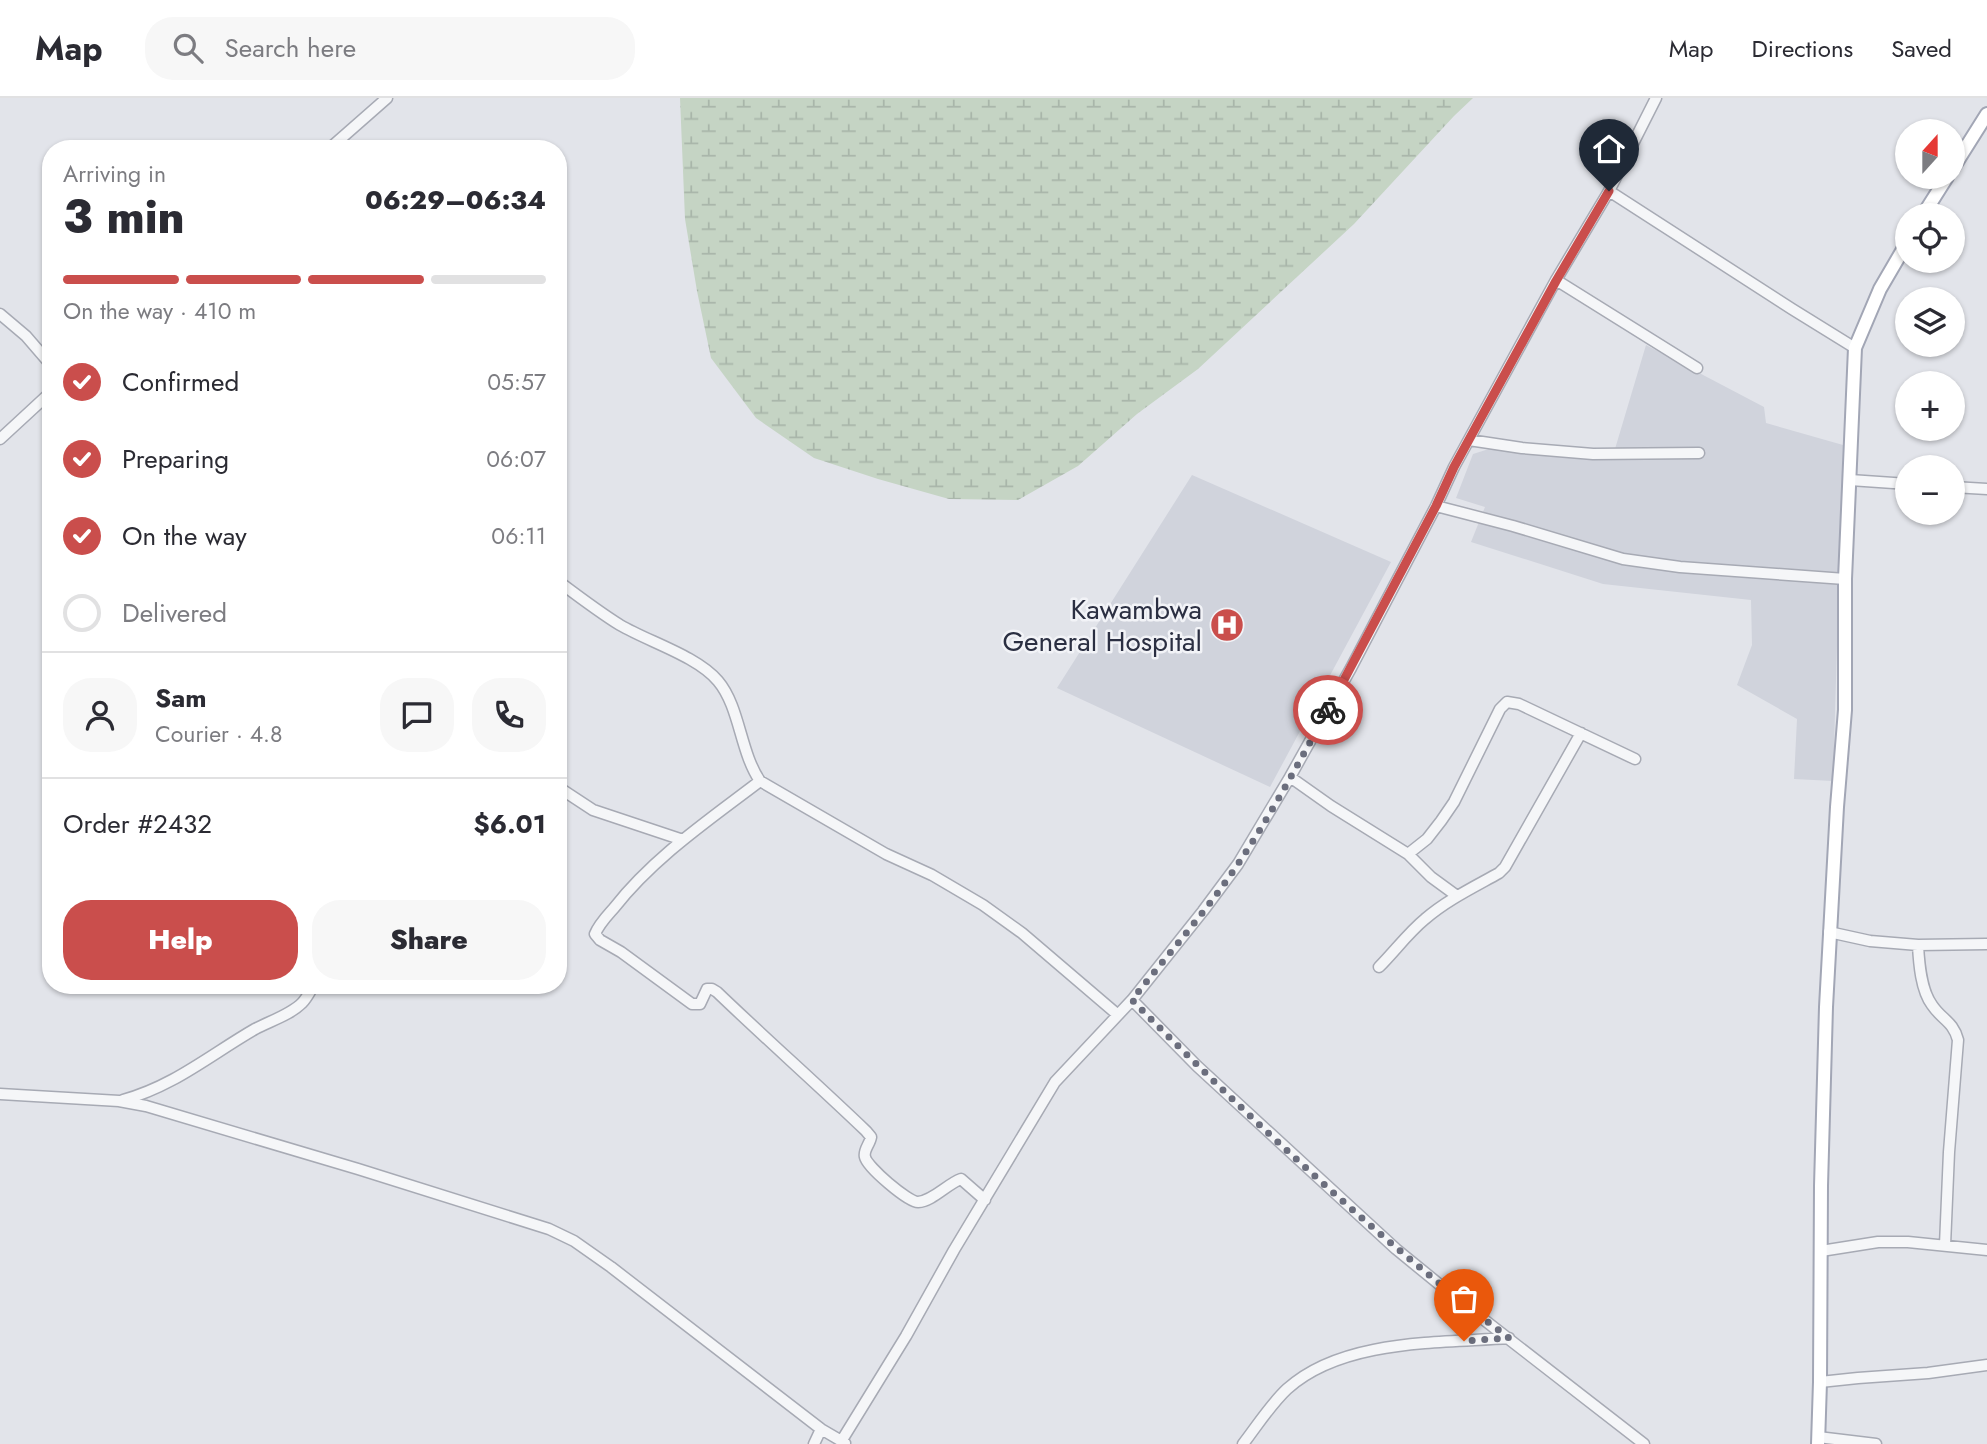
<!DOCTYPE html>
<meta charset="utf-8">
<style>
:root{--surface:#fff;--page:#f7f7f7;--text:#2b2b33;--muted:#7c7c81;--line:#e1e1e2;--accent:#ca4e4c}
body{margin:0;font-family:Jost,sans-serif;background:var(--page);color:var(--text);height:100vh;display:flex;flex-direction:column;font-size:26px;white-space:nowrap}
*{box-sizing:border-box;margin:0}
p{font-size:23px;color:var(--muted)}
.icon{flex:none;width:38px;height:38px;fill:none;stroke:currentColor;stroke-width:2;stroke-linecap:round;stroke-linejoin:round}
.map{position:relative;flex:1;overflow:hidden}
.sheet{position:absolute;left:42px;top:42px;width:525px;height:854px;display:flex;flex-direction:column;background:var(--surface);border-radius:28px;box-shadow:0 2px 5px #0004}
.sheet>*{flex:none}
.needle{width:46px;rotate:21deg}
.tools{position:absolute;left:1895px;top:21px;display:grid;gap:14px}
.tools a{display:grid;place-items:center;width:70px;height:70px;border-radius:50%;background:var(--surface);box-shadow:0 2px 5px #0004;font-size:35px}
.pin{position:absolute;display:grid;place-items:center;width:60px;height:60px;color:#fff;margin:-72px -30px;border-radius:50% 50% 50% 0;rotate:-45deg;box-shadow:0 0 7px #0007}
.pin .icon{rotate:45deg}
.courier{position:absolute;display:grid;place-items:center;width:70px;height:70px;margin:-35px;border:5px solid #ca4e4c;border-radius:50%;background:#fff;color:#222;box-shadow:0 2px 9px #0007}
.overview em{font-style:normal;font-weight:800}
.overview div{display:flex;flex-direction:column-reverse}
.overview{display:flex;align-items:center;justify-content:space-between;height:119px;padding:0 21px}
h1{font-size:46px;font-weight:800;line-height:52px}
.bar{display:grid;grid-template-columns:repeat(4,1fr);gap:10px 7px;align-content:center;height:84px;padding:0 21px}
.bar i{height:9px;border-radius:5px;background:var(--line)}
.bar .selected{background:var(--accent)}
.bar p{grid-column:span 4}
.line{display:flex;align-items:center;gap:18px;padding:0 21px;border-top:2px solid var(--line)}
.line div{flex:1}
.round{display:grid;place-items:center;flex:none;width:74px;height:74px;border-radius:28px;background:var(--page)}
ol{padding:0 21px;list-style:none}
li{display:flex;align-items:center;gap:21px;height:77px}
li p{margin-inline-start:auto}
li .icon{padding:7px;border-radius:50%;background:var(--accent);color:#fff;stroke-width:4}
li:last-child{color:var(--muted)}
li i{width:38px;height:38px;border:4px solid var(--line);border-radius:50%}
.cta{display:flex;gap:14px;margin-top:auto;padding:14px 21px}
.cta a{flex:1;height:80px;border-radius:28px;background:var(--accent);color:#fff;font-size:28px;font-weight:800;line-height:80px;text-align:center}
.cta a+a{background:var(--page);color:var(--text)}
header{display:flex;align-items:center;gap:42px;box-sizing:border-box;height:98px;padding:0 35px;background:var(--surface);border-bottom:2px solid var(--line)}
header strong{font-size:33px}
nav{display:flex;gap:38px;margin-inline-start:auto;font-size:24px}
.search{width:490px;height:63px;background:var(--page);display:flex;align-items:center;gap:18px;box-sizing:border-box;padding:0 24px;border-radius:28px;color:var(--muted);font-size:26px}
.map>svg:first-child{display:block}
</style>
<header>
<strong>Map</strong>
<div class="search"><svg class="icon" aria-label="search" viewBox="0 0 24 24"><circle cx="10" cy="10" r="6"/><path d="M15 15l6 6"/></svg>Search here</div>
<nav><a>Map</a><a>Directions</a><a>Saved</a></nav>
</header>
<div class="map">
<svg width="1987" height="1346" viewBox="0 0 1987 1346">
<defs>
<pattern id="wetland-marsh" width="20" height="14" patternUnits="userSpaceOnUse" patternTransform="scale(1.75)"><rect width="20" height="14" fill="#c5d4c4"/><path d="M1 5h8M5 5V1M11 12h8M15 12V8" fill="none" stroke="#a9b6aa"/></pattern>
</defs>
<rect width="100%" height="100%" fill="#e2e4ea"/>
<path fill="#d0d3dc" d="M1646,247L1764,309L1766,325L1843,347L1833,683L1794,681L1797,621L1737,587L1752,547L1751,502L1603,486L1471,444L1485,409L1456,400L1473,356L1492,350L1612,361Z
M1192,377L1391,464L1270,689L1057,590Z"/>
<path fill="url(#wetland-marsh)" d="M680,0H1473L1454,18L1354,126L1198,271L1137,316L1078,368L1018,402L949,401L878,381L814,360L756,320L711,260L697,193L685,121Z"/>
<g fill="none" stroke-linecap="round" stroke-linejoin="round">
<g stroke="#a7aab4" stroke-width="13">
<path id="minor" d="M329,51L387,0
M1609,93L1792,211L1855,250
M1556,182L1697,270
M0,216L26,238L51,267
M0,341L51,294
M1469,342L1522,350L1593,356L1699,355
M1850,382L1908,386
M1953,389L1987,391
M1436,408L1513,428L1623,461L1680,469L1845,481
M558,483C578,498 599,514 620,527C649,544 697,558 718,583C740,609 740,654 760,683
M1290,679L1331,708L1408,756L1431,779L1457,798
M558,689L593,712L683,742
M1408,756L1427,741L1441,723L1454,704L1500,611L1507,604L1519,606L1635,661
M1829,834L1870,843L1918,847L1987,846
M1918,847C1919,866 1921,892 1932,907C1942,922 1953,923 1958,942L1949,1054L1945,1147
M1379,869C1395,853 1408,835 1425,821C1447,802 1474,789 1499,775L1505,769L1581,635
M1132,902L1197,968L1396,1151L1456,1200L1644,1346
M0,996L119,1003L146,1008L358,1071L549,1131L574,1143L611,1169L821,1331L845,1345
M123,1002C174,988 210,957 255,931C270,923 290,917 302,905C307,900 310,893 314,887
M985,1102L961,1081C947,1086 933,1103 918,1104C908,1104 867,1069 865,1059C863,1052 870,1046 871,1039L866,1033C817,986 766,941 717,894L712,891H707L700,906H692L621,854L600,842L595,836C599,826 607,818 614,810C654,759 709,722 760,683L886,756L932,777L983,807L1022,835L1118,917
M1821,1153L1878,1144H1908L1987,1152
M1820,1284L1858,1280L1928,1275L1987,1267
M1818,1339L1876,1346
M842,1342L906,1238L954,1152L1055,984L1132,902L1203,813L1238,766L1290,679L1351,570L1436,408L1454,369L1556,182L1609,93L1656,0
M814,1346L821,1331
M1243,1346C1257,1328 1270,1307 1287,1291C1342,1241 1439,1245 1509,1240"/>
</g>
<g stroke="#a2a6b5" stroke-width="16">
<path id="major" d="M1953,70L1987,16
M1923,117L1947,79
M1818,1346L1820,1284L1821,1088L1826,909L1837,709L1845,612V481L1855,250L1880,191L1908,143"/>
</g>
<use href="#minor" stroke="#f5f6f8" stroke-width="10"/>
<use href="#major" stroke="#fff" stroke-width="12"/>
</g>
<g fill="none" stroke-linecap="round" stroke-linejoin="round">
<path stroke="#6b6e7d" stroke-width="7" stroke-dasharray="0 12.6" d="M1328,612C1299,664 1271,717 1238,766C1206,814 1167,857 1132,902C1251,1022 1374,1138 1509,1240L1464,1243"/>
<path stroke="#ca4e4c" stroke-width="9" d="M1328,612L1436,408L1454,369L1556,183L1609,93"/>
</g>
<defs>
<g id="hospital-disc" transform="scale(1.75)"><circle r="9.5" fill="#ca4e4c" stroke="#f2f3f7"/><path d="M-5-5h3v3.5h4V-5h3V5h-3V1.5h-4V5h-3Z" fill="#fff"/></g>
</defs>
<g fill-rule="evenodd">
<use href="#hospital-disc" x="1227" y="527"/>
</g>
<g text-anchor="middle" stroke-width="5" stroke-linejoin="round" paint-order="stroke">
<g font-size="28" fill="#2b2f42" stroke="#f2f3f7" text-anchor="end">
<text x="1202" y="521">Kawambwa<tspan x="1202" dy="32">General Hospital</tspan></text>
</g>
</g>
</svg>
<div class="tools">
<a><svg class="needle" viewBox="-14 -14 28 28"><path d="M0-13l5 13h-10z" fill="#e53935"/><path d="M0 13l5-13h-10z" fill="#7c7c81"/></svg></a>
<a><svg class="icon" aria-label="locate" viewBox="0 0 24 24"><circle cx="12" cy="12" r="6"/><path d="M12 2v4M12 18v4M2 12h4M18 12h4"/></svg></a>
<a><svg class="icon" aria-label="layers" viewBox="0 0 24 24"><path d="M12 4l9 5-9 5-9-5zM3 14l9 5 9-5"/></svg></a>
<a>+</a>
<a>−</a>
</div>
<div class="pin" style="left:1464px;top:1243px;background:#ea580c"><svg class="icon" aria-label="bag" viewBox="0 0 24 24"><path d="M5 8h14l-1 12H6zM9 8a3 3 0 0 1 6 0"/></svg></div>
<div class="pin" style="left:1609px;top:93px;background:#1f2937"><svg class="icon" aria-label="home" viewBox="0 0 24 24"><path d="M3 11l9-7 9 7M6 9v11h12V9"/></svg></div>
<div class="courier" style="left:1328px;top:612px"><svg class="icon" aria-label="bike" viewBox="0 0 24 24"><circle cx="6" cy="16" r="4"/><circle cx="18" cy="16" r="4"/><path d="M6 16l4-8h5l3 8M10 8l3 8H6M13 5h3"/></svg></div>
<section class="sheet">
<div class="overview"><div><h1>3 min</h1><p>Arriving in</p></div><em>06:29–06:34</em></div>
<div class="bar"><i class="selected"></i><i class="selected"></i><i class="selected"></i><i></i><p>On the way · 410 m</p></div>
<ol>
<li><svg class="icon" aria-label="check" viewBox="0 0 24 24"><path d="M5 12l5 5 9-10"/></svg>Confirmed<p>05:57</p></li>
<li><svg class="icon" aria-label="check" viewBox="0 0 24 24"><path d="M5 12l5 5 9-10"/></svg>Preparing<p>06:07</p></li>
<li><svg class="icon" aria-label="check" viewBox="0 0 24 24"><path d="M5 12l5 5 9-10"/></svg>On the way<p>06:11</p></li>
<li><i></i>Delivered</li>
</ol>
<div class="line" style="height:126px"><a class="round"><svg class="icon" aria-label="person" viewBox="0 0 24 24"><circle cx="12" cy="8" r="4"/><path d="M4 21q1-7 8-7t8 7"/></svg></a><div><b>Sam</b><p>Courier · 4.8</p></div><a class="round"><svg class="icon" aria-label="chat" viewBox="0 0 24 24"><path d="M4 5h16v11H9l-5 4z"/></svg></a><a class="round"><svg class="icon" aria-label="phone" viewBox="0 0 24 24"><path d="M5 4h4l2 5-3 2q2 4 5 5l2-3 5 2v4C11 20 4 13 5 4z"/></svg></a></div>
<div class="line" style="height:91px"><div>Order #2432</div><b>$6.01</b></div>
<div class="cta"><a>Help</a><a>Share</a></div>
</section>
</div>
